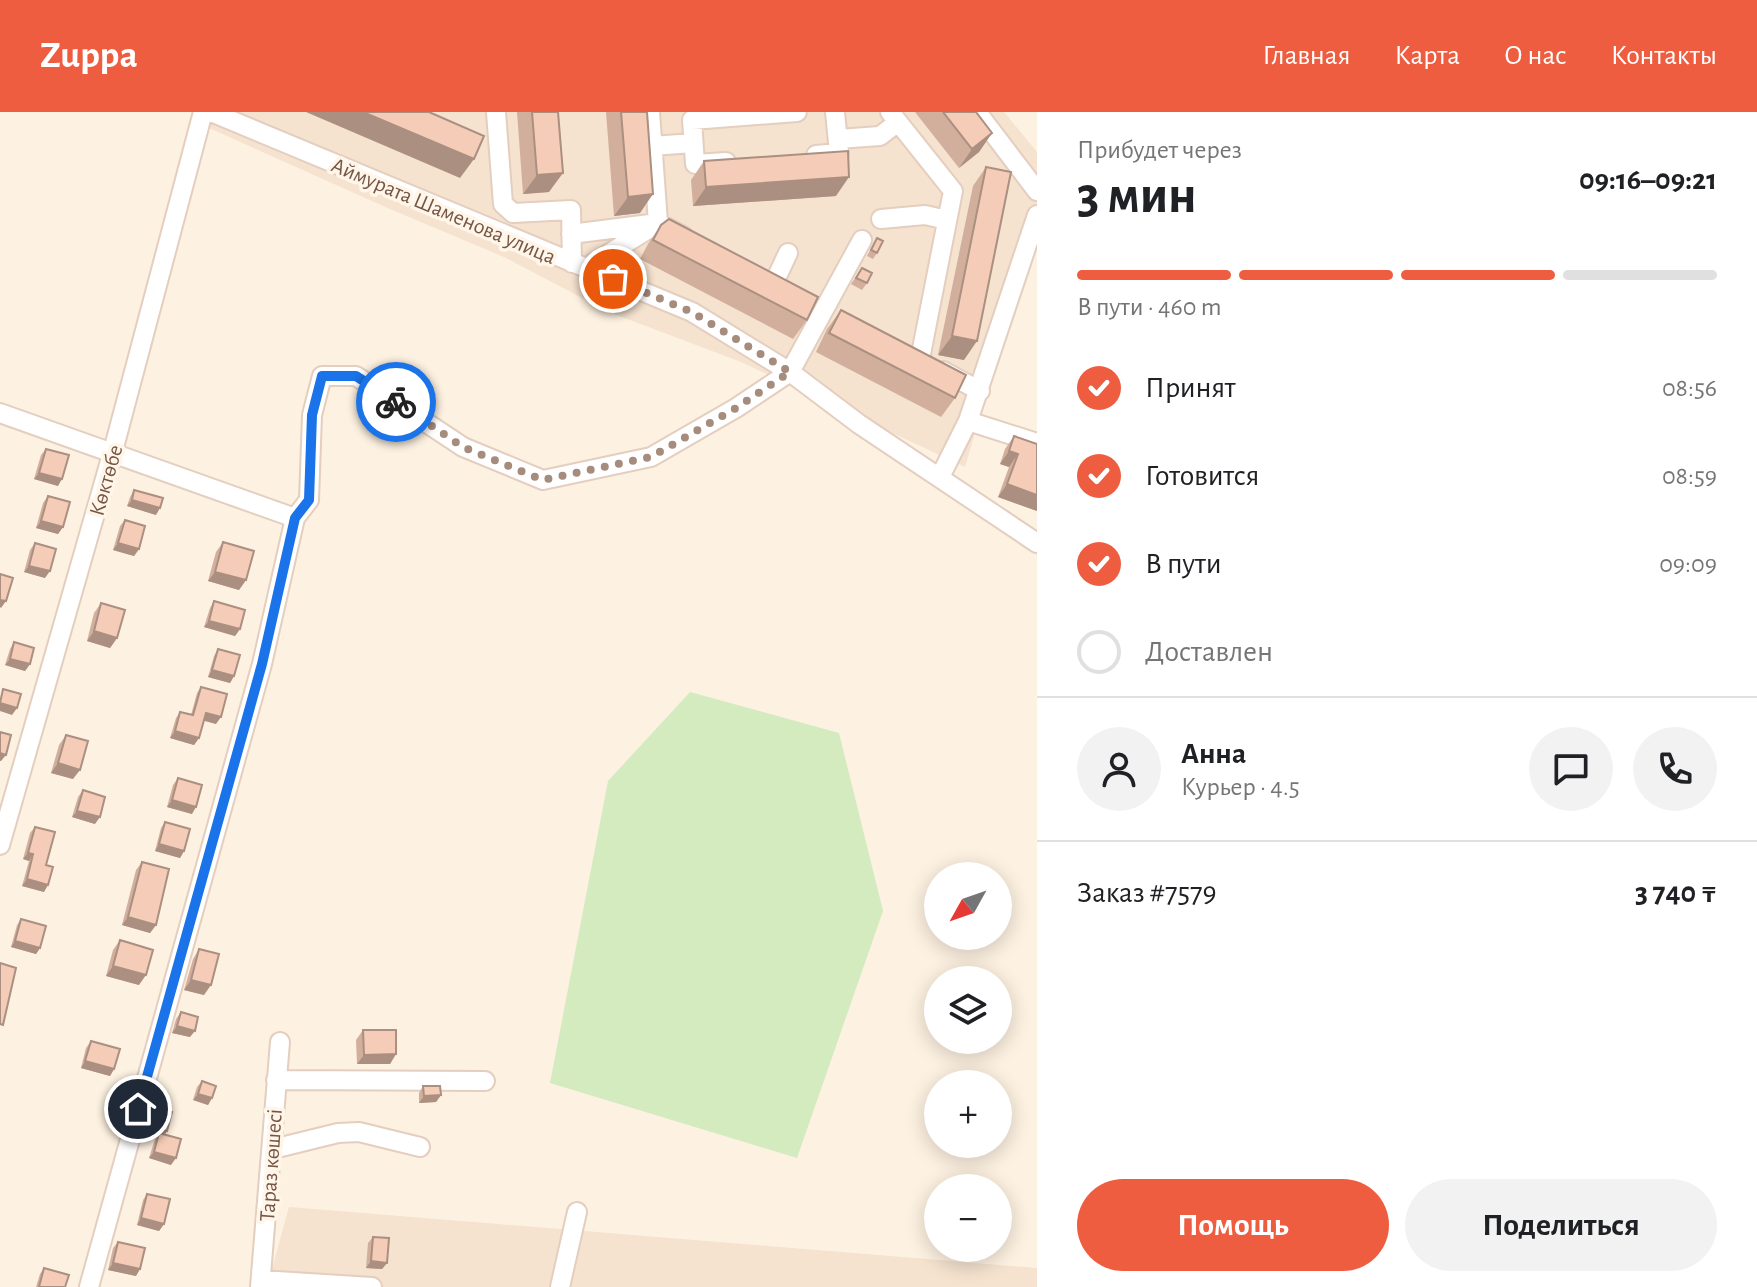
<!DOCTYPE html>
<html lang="ru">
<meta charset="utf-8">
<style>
:root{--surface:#fff;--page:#f2f2f2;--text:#202124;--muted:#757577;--line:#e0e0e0;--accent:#ee5d3f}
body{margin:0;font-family:"Alegreya Sans",sans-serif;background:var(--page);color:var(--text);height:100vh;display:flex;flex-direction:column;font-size:30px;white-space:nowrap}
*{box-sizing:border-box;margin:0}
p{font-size:26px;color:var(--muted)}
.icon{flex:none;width:44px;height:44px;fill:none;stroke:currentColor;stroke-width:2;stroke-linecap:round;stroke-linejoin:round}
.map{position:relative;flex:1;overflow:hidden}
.details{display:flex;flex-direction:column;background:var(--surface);width:720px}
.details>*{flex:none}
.needle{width:52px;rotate:230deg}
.fabs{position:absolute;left:924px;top:750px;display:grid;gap:16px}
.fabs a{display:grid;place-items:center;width:88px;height:88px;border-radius:50%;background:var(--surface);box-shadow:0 4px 20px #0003;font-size:40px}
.pin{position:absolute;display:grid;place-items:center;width:68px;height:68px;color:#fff;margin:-34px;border:4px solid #fff;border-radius:50%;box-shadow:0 2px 8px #0007}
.courier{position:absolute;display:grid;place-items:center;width:80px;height:80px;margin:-40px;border:6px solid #1a73e8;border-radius:50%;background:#fff;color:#222;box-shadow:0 2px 10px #0007}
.head em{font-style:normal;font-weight:600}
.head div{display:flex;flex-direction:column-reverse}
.head{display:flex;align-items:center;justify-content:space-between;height:136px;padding:0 40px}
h1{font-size:52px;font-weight:600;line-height:60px}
.bar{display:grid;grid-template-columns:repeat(4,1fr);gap:12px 8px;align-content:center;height:96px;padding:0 40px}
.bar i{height:10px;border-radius:6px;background:var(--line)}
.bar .on{background:var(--accent)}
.bar p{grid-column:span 4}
.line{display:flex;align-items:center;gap:20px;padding:0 40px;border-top:2px solid var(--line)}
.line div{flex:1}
.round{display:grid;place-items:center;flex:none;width:84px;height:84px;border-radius:42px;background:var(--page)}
ol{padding:0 40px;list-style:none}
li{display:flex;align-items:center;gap:24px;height:88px}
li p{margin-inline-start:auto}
li .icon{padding:8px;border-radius:50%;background:var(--accent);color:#fff;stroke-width:4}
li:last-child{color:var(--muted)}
li i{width:44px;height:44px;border:4px solid var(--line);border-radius:50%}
.action{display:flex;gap:16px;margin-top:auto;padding:16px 40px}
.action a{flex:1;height:92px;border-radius:48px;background:var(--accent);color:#fff;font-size:32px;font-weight:600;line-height:92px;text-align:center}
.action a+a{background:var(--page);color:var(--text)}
header{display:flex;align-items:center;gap:48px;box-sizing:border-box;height:112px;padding:0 40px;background:var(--accent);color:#fff}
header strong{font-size:38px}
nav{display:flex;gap:44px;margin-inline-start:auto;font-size:28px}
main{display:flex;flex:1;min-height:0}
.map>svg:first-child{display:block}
</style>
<header>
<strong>Zuppa</strong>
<nav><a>Главная</a><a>Карта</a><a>О нас</a><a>Контакты</a></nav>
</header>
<main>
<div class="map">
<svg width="1037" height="1175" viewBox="0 0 1037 1175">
<rect width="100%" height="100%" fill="#fdf1e1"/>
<path fill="#f5e2cf" d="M203,0H1004L1037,40V109L965,355L741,250L609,200L504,145L390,97L200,12Z
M289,1095L1037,1156V1175H267Z"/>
<path fill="#d3ebbf" d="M690,580L839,621L883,799L797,1046L550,971L608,669Z"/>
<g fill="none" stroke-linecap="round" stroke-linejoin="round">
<g stroke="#e4cebf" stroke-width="22">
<path id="minor" d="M211,0L692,200L790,260L859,312L1037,431
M496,0L503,92L513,101L571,98L572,151
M890,0L953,79L920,247
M977,0L1037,79
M838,27L880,24L898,10
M652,34L693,31
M816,43L839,41L835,0
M726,50L695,52L692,8L797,0
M1037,103L968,309L1037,331
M881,107L925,103L947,108
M571,122L658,111L683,124
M586,156L658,111L650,0
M774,171L788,141
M943,259L980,279
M0,301L295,406
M940,365L968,309
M0,733L113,339L203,0
M276,968L485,969
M273,1037L338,1021L359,1020L420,1035
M261,1168L372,1175
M89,1175L262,552L295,406L309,388L312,303L322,264H356L463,335L543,368L651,345L736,296L790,260L862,128
M260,1175L280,930
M560,1175L577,1100"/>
</g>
<use href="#minor" stroke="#fff" stroke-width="18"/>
</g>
<path fill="#d2af9d" d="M517,0H558L549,80L523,82Z
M606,0H647L640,101L614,104Z
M915,0H976L992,21L979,40L959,56Z
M704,49L836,84L693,94L691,68Z
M986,55L964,248L938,243L973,74Z
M661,113L807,208L793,227L640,147L648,132Z
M877,126V141L873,147L867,144Z
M862,156L867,171L862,178L851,172Z
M841,198L955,286L941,305L816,240L827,217Z
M1014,324L1037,332V399L998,385L1009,355L1000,352L1005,337Z
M46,337L58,374L34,367L41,343Z
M134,378L156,403L127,394L130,385Z
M48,384L63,415L58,422L36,416L43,391Z
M125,408L139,437L134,444L113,438L120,414Z
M223,430L246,468L239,478L208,469L216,440Z
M35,431L45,466L24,460L30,438Z
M214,489L240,517L235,524L204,515L210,496Z
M101,491L117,526L110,536L87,529L94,501Z
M14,530L30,552L25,559L5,553L10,537Z
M218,537L234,564L230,571L208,565L214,544Z
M201,575L216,612L204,608L199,626L194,633L170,626L176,606L180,600L191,603L197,581Z
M66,623L73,667L51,661L59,633Z
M178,666L192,702L167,695L173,673Z
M83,678L95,712L72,705L78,685Z
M165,710L184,739L180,746L155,739L161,716Z
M35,715L44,780L22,774L29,749L23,747L30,721Z
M142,750L156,813L150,821L122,813L136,758Z
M21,807L40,836L36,842L11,835L17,813Z
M120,828L139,873L106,864L113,838Z
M199,837L204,883L184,878L193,847Z
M181,900L190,925L172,921L176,907Z
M363,918L396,942L390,952H357L356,928Z
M91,929L114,957L110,964L81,956L86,936Z
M202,969L212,986L208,993L193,988L197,975Z
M423,974L441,983L436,990L419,991V981Z
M154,995L167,1019L165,1022L171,1053L149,1046L155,1027L157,1024L144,1021L150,1002Z
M147,1082L164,1112L159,1119L137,1113L143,1088Z
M373,1125L387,1151L382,1157L366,1156L368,1131Z
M118,1130L140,1157L136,1164L108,1158L113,1136Z
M44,1156L65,1175H36L40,1162Z"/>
<path fill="#ab8f80" d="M306,0H363L474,47L460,66Z
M992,21L979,40L959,56L972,37Z
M563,61L549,80L523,82L537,63Z
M849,65L836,84L693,94L706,75Z
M653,82L640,101L614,104L628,85Z
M952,224L977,229L964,248L938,243Z
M1009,339L1018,342L1009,355L1000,352Z
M39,361L62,367L58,374L34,367Z
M1007,372L1037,383V399L998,385Z
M132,388L160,396L156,403L127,394Z
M41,409L63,415L58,422L36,416Z
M118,431L139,437L134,444L113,438Z
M29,454L50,459L45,466L24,460Z
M215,460L246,468L239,478L208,469Z
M0,488L6,489L1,496L0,495Z
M209,509L240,517L235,524L204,515Z
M94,519L117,526L110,536L87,529Z
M10,547L30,552L25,559L5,553Z
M212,558L234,564L230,571L208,565Z
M0,591L17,596L12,603L0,599Z
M206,601L221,605L216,612L201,608Z
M175,619L199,626L194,633L170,626Z
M0,641L6,643L1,649H0Z
M58,651L80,658L73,667L51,661Z
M172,688L196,695L192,702L167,695Z
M77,699L100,705L95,712L72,705Z
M159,732L184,739L180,746L155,739Z
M28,741L33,742L29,749L23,747Z
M27,767L48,773L44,780L22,774Z
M128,805L156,813L150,821L122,813Z
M15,829L40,836L36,842L11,835Z
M113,854L146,863L139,873L106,864Z
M191,868L211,873L204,883L184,878Z
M177,914L195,919L190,925L172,921Z
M396,942L390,952H357L364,943Z
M85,949L114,957L110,964L81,956Z
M198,982L212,986L208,993L193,988Z
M441,983L436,990L419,991L424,984Z
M149,1014L167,1019L162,1026L159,1021L157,1024L144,1021Z
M154,1040L176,1046L171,1053L149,1046Z
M141,1106L164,1112L159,1119L137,1113Z
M371,1149L387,1151L382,1157L366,1156Z
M113,1151L140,1157L136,1164L108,1158Z"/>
<path fill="#f4ccb7" stroke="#ab8f80" stroke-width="2" d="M363,0H429L484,24L474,47Z
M532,0H558L563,61L537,63Z
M621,0H647L653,82L628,85Z
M943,0H976L992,21L972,37Z
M848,39L849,65L706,75L704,49Z
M986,55L1011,60L977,229L952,224Z
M669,107L818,185L807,208L653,128L661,113Z
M877,126L883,129L877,141L871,138Z
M862,156L872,161L867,171L856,166Z
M841,198L966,263L955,286L829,221Z
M1014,324L1037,332V383L1007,372L1018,342L1009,339Z
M46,337L69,343L62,367L39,361Z
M134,378L163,386L160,396L132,388Z
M48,384L70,390L63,415L41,409Z
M125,408L145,414L139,437L118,431Z
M223,430L254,439L246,468L215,460Z
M35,431L56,437L50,459L29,454Z
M0,462L13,466L6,489L0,488Z
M214,489L245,498L240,517L209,509Z
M101,491L125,498L117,526L94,519Z
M14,530L34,536L30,552L10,547Z
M218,537L240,543L234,564L212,558Z
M201,575L227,582L221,605L206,601L199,626L175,619L180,600L193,603Z
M3,577L21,582L17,596L0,591Z
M0,620L11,623L6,643L0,641Z
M66,623L88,629L80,658L58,651Z
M178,666L202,673L196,695L172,688Z
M83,678L105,685L100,705L77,699Z
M165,710L190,717L184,739L159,732Z
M35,715L55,720L46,753L53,755L48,773L27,767L33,742L28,741Z
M142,750L169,757L156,813L128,805Z
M21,807L46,814L40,836L15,829Z
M120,828L153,838L146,863L113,854Z
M199,837L219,842L211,873L191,868Z
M0,851L16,856L3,913L0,912Z
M181,900L198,905L195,919L177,914Z
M363,918H396V942L364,943Z
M91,929L120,937L114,957L85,949Z
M202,969L216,974L212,986L198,982Z
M423,974H440L441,983L424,984Z
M154,995L172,1000L167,1019L149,1014Z
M159,1021L181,1027L176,1046L154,1040Z
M147,1082L170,1087L164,1112L141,1106Z
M373,1125L389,1126L387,1151L371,1149Z
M118,1130L145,1136L140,1157L113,1151Z
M44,1156L69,1163L65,1175H39Z"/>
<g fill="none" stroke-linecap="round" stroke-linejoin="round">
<path stroke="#a58c7c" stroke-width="8" stroke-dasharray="0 14.4" d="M396,290L463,335L543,368L651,345L736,296L790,260L692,200L613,167"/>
<path stroke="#1a73e8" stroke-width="10" d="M138,997L262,552L295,406L309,388L312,303L322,264H356L396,290"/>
</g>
<g text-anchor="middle" stroke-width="7" stroke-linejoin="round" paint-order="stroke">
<g font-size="22" fill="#755546" stroke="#fff5e8">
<text transform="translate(444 98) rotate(23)" y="8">Аймурата Шаменова улица</text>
<text transform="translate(105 368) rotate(-74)" y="8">Көктөбе</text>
<text transform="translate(270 1053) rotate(-86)" y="8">Тараз көшесі</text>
</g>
</g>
</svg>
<div class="fabs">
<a><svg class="needle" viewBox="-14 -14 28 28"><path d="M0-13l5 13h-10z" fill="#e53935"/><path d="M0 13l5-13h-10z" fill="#757577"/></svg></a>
<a><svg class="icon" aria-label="layers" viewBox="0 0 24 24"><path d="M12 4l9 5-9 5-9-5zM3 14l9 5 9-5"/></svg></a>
<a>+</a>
<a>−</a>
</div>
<div class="pin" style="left:613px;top:167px;background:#ea580c"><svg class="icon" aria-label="bag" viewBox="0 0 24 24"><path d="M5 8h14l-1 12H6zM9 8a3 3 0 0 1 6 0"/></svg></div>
<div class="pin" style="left:138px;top:997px;background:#1f2937"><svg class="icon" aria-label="home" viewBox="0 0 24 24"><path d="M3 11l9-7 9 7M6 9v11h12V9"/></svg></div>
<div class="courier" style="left:396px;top:290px"><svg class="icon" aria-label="bike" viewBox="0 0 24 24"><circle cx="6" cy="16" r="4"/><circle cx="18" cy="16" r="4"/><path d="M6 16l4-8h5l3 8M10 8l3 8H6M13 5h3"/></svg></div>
</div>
<section class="details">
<div class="head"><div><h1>3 мин</h1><p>Прибудет через</p></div><em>09:16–09:21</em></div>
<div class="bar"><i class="on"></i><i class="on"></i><i class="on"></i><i></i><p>В пути · 460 m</p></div>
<ol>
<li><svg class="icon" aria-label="check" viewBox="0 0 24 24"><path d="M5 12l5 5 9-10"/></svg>Принят<p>08:56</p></li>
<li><svg class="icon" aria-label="check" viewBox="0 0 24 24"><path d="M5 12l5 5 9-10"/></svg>Готовится<p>08:59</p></li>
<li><svg class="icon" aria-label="check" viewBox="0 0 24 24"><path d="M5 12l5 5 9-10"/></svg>В пути<p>09:09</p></li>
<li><i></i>Доставлен</li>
</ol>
<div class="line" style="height:144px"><a class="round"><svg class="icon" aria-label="person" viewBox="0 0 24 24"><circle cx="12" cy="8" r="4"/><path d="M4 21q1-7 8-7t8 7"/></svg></a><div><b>Анна</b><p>Курьер · 4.5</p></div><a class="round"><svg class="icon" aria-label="chat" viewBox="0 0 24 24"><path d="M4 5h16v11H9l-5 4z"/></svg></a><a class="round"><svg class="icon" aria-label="phone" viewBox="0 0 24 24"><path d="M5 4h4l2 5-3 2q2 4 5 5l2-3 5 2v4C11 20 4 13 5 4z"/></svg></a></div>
<div class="line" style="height:104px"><div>Заказ #7579</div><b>3 740 ₸</b></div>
<div class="action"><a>Помощь</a><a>Поделиться</a></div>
</section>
</main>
